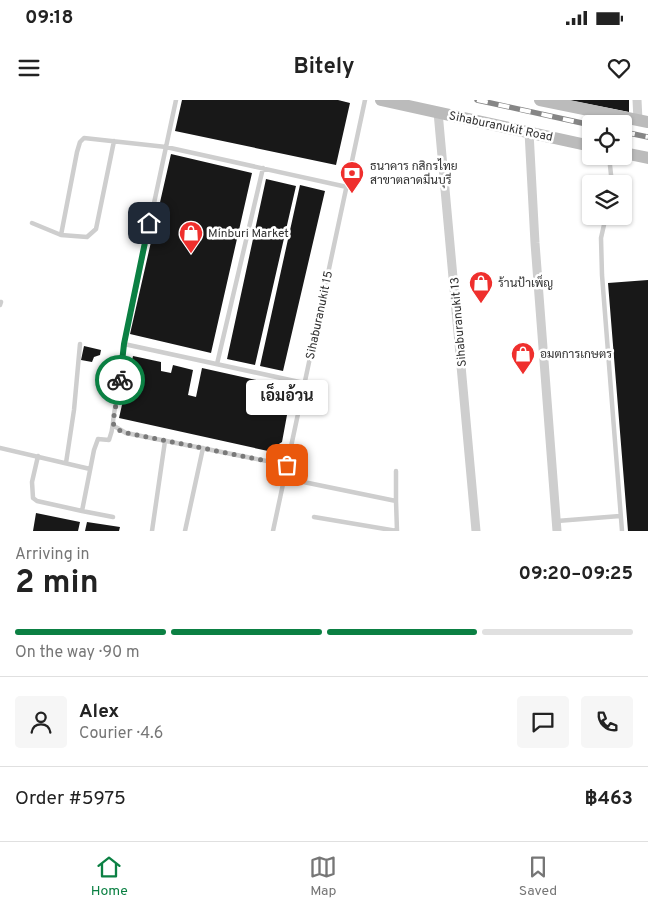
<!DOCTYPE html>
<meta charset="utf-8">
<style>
:root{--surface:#fff;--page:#f6f6f6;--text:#222;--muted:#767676;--line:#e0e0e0;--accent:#0b8043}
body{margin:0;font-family:Overpass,Sarabun,sans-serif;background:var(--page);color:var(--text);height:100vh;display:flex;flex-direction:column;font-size:19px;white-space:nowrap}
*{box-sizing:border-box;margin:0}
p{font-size:16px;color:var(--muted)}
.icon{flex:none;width:28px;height:28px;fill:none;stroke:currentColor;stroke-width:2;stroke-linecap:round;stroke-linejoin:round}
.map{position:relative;height:431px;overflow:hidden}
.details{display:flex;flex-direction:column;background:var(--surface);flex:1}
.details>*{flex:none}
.buttons{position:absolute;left:582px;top:15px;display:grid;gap:10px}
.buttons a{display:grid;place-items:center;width:50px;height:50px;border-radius:5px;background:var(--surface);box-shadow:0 1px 4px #0004;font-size:25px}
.pin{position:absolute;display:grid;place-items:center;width:42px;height:42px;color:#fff;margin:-21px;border-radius:10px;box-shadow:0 2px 8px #0006}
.courier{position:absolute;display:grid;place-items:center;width:50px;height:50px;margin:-25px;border:4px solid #0b8043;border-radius:50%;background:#fff;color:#222;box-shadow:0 1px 6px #0007}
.bubble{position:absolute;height:35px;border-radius:5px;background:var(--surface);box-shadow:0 1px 4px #0004;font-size:16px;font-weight:700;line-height:35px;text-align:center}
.summary em{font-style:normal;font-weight:700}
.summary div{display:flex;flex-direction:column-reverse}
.summary{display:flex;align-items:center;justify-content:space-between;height:85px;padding:0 15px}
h1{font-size:32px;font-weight:700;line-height:38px}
.bar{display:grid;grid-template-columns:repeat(4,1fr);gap:8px 5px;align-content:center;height:60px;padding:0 15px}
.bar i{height:6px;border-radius:4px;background:var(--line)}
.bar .selected{background:var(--accent)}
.bar p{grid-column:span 4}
.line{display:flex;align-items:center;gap:12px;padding:0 15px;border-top:1px solid var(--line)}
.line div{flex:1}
.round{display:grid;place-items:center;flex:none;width:52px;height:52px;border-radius:5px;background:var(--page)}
.status{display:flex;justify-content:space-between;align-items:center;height:35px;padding:0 25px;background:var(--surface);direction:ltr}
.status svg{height:14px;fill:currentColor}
header{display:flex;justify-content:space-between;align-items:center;height:65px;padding:0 15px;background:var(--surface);font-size:22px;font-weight:700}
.tab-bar{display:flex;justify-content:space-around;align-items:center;height:70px;border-top:1px solid var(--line);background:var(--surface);font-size:14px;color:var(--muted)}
.tab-bar a{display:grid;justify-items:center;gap:2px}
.tab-bar .selected{color:var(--accent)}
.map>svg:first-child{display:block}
</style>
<div class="status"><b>09:18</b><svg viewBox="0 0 49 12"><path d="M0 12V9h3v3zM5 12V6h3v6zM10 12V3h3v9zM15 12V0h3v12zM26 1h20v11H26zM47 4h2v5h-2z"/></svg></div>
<header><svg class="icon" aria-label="menu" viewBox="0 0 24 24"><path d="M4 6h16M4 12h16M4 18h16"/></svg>Bitely<svg class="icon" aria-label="heart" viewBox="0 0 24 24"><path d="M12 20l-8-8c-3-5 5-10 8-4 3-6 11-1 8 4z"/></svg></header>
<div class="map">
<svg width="648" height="431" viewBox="0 0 648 431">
<rect width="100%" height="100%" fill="#fff"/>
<path fill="#181818" d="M182,0H338L350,3L336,65L175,31Z
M568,0H629V12Z
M171,54L252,73L211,253L130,234Z
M266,79L296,86L255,265L227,259Z
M300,85L325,91L283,271L260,266Z
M648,180V431H628L608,183Z
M84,246L101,250L100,255L94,257L92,262L81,260Z
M133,256L161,262V271L171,273L173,265L193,270L188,295L196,297L202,268L292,288L282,342L268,351L119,318Z
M36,413L80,422L78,431H33Z
M87,422L120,427L119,431H85Z"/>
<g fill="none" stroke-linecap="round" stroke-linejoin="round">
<path stroke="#cecece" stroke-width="4.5" d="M114,41L96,129L87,137L61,135L77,52L80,42L84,38L166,47L347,87
M609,56L612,84
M606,116L601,138L602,175L622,431
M32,123L61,135
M0,205L1,202
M124,244L304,283
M217,264L263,68
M114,326L126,333L287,365
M0,348L90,369
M38,356L32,382L33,398L37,401L82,411
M66,363L74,310L80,244
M284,378L396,401L397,431
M396,401V371
M113,417L82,411L94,350L98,339L109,340C114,327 112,326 114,314C118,291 121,268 124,244L176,0
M314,417L397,431
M557,421L620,416
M152,431L165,341
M185,431L203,348
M273,431L365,0"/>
<path stroke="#cecece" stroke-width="9" d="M637,0L638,20
M438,12L476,431
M529,32L535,143L557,431"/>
<path stroke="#bbb" stroke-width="12" d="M381,0L591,46
M540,0L648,22
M624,53L648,58"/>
<g stroke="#868686" stroke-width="5.5">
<path id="rail" d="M477,0L591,25
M624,32L648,37"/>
</g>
<use href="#rail" stroke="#fff" stroke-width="4" stroke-dasharray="11" stroke-linecap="butt"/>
</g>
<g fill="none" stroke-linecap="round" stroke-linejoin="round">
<path stroke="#797979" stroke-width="5" stroke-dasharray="0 9" d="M120,280L113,322L114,326L122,332L287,365"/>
<path stroke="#0b8043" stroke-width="6" d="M120,280L124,244L149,123"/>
</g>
<defs>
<g id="bank-pin" transform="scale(1.25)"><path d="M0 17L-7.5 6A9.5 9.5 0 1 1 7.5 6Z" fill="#ef2f2d" stroke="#fff"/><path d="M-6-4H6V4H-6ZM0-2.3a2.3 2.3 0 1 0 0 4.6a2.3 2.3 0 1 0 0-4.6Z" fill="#fff"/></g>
<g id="shop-pin" transform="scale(1.25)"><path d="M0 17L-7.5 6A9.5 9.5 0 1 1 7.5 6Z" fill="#ef2f2d" stroke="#fff"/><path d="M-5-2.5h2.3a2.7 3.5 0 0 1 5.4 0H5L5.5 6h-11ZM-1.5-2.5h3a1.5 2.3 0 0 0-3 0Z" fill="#fff"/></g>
</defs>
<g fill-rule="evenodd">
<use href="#bank-pin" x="352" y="73"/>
<use href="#shop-pin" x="191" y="133"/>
<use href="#shop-pin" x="481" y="183"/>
<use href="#shop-pin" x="523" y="254"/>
</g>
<g text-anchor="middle" stroke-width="5" stroke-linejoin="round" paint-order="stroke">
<g font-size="12" fill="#313131" stroke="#fff">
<text transform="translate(501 26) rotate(12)" y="4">Sihaburanukit Road</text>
<text transform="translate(319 215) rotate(-78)" y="4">Sihaburanukit 15</text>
<text transform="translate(458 222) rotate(-95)" y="4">Sihaburanukit 13</text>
</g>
<g font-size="12" fill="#313131" stroke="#fff" text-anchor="start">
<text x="370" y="70">ธนาคาร กสิกรไทย<tspan x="370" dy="14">สาขาตลาดมีนบุรี</tspan></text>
<text x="208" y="137">Minburi Market</text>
<text x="498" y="187">ร้านป้าเพ็ญ</text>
<text x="540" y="258">อมตการเกษตร</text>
</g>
</g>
</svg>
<div class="buttons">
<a><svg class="icon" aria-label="locate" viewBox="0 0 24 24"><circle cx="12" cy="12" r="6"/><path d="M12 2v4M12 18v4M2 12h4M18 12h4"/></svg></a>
<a><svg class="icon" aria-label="layers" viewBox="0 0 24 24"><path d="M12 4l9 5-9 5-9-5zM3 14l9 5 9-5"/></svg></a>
</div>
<div class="pin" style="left:287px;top:365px;background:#ea580c"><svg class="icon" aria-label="bag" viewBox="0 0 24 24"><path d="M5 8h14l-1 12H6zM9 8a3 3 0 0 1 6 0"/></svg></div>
<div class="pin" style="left:149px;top:123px;background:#1f2937"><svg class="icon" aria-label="home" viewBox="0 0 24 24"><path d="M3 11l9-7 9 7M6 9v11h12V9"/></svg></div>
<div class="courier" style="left:120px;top:280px"><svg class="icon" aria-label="bike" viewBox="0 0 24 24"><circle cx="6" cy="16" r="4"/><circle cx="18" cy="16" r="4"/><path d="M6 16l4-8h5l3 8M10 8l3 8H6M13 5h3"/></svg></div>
<div class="bubble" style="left:246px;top:280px;width:82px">เอ็มอ้วน</div>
</div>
<section class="details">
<div class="summary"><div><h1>2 min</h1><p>Arriving in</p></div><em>09:20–09:25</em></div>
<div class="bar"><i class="selected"></i><i class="selected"></i><i class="selected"></i><i></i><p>On the way · 90 m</p></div>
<div class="line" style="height:90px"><a class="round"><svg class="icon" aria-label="person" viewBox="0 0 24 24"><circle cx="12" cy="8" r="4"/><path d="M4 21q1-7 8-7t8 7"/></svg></a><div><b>Alex</b><p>Courier · 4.6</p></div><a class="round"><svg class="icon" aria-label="chat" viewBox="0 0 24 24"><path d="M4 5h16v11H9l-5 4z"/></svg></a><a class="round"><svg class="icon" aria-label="phone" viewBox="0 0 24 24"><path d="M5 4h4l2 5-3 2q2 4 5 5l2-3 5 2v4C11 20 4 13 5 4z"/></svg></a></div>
<div class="line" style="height:65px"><div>Order #5975</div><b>฿463</b></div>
</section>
<nav class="tab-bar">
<a class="selected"><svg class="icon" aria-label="home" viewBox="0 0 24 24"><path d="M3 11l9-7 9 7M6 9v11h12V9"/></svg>Home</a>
<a><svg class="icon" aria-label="map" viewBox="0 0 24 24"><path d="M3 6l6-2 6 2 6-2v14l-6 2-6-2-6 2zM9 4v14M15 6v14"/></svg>Map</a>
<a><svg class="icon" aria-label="saved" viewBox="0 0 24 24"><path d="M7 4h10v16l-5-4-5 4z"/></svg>Saved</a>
</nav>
